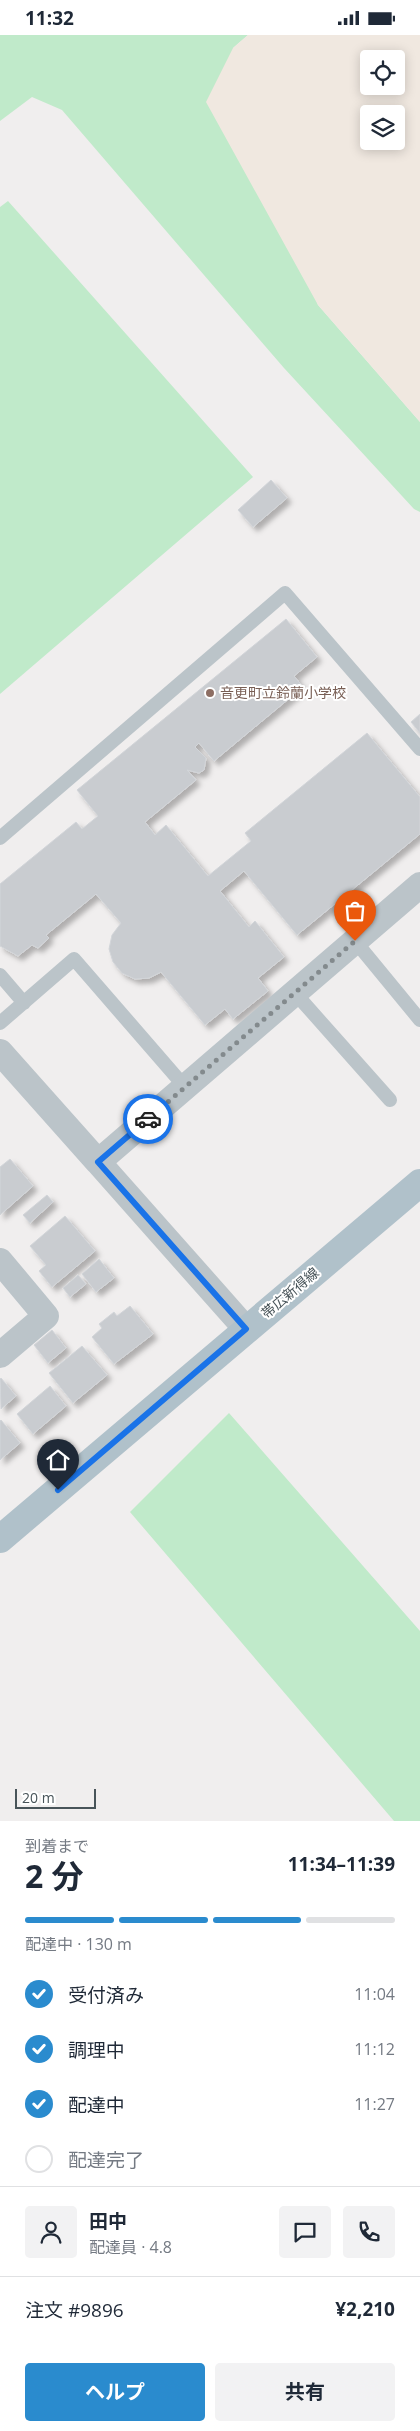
<!DOCTYPE html>
<html lang="ja">
<meta charset="utf-8">
<style>
:root{--surface:#fff;--page:#f2f2f3;--text:#1f2937;--muted:#747a83;--line:#e0e1e3;--accent:#2a8bce}
body{margin:0;font-family:"Open Sans","Noto Sans JP",sans-serif;background:var(--page);color:var(--text);height:100vh;display:flex;flex-direction:column;font-size:19px;white-space:nowrap}
*{box-sizing:border-box;margin:0}
p{font-size:16px;color:var(--muted)}
.icon{flex:none;width:28px;height:28px;fill:none;stroke:currentColor;stroke-width:2;stroke-linecap:round;stroke-linejoin:round}
.map{position:relative;height:1786px;overflow:hidden}
.drawer{display:flex;flex-direction:column;background:var(--surface);flex:1}
.drawer>*{flex:none}
.fabs{position:absolute;left:360px;top:15px;display:grid;gap:10px}
.fabs a{display:grid;place-items:center;width:45px;height:45px;border-radius:5px;background:var(--surface);box-shadow:0 2px 12px #0003;font-size:25px}
.scale{position:absolute;left:15px;bottom:12px;width:81px;box-sizing:border-box;padding-left:5px;border:2px solid #485459;border-top:0;font-size:14px;line-height:18px;white-space:nowrap;color:#485459;-webkit-text-stroke:4px #fff;paint-order:stroke}
.pin{position:absolute;display:grid;place-items:center;width:42px;height:42px;color:#fff;margin:-51px -21px;border-radius:50% 50% 50% 0;rotate:-45deg;box-shadow:0 0 5px #0007}
.pin .icon{rotate:45deg}
.courier{position:absolute;display:grid;place-items:center;width:50px;height:50px;margin:-25px;border:4px solid #1a73e8;border-radius:50%;background:#fff;color:#222;box-shadow:0 1px 6px #0007}
.head em{font-style:normal;font-weight:700}
.head div{display:flex;flex-direction:column-reverse}
.head{display:flex;align-items:center;justify-content:space-between;height:85px;padding:0 25px}
h1{font-size:32px;font-weight:700;line-height:38px}
.bar{display:grid;grid-template-columns:repeat(4,1fr);gap:8px 5px;align-content:center;height:60px;padding:0 25px}
.bar i{height:6px;border-radius:4px;background:var(--line)}
.bar .current{background:var(--accent)}
.bar p{grid-column:span 4}
.line{display:flex;align-items:center;gap:12px;padding:0 25px;border-top:1px solid var(--line)}
.line div{flex:1}
.round{display:grid;place-items:center;flex:none;width:52px;height:52px;border-radius:5px;background:var(--page)}
ol{padding:0 25px;list-style:none}
li{display:flex;align-items:center;gap:15px;height:55px}
li p{margin-inline-start:auto}
li .icon{padding:5px;border-radius:50%;background:var(--accent);color:#fff;stroke-width:4}
li:last-child{color:var(--muted)}
li i{width:28px;height:28px;border:2px solid var(--line);border-radius:50%}
.button{display:flex;gap:10px;margin-top:auto;padding:10px 25px}
.button a{flex:1;height:58px;border-radius:5px;background:var(--accent);color:#fff;font-size:20px;font-weight:700;line-height:58px;text-align:center}
.button a+a{background:var(--page);color:var(--text)}
.status{display:flex;justify-content:space-between;align-items:center;height:35px;padding:0 25px;background:var(--surface);direction:ltr}
.status svg{height:14px;fill:currentColor}
.map>svg:first-child{display:block}
</style>
<div class="status"><b>11:32</b><svg viewBox="0 0 49 12"><path d="M0 12V9h3v3zM5 12V6h3v6zM10 12V3h3v9zM15 12V0h3v12zM26 1h20v11H26zM47 4h2v5h-2z"/></svg></div>
<div class="map">
<svg width="420" height="1786" viewBox="0 0 420 1786">
<defs>
<filter id="shadow"><feDropShadow dx="4.5" dy="4.5" stdDeviation="2.5" flood-color="#0004"/></filter>
</defs>
<rect width="100%" height="100%" fill="#f0eeee"/>
<path fill="#c0eaca" d="M0,0H248L233,13L318,270L420,387V477L414,474L284,333L62,75L32,62L0,86Z
M8,166L253,442L0,659V172Z
M229,1378L420,1596V1786H394L130,1477Z"/>
<path fill="#f0e8e0" fill-rule="evenodd" d="M248,0H420V387L318,270L206,67L233,13ZM369,24H396V51H369ZM369,79H396V106H369Z"/>
<path fill="#c9ccd0" stroke="#d2d5d9" filter="url(#shadow)" d="M271,445L287,463L253,492L238,475Z
M286,584L317,622L294,641L303,652L214,726L199,708L195,712L206,723L204,735L199,738L187,735L196,745L145,787L155,800L166,790L208,841L251,806L245,798L367,698L420,762V799L297,900L244,836L220,856L249,892L255,886L284,922L258,943L268,956L233,984L225,974L205,990L161,937L149,943L135,944L122,938L113,927L109,914L112,900L121,888L96,859L46,900L49,903L38,913L32,910L18,921L0,911V849L76,787L82,794L98,781L77,755Z
M420,679V698L411,687Z
M10,1124L33,1151L0,1180V1132Z
M47,1160L53,1167L30,1188L23,1180Z
M65,1181L95,1216L52,1252L39,1236L46,1230L30,1211Z
M99,1224L114,1243L96,1257L82,1239Z
M78,1240L86,1249L70,1262L63,1253Z
M130,1271L153,1299L114,1329L92,1302L102,1293L99,1289L114,1277L117,1281Z
M52,1295L66,1313L48,1328L34,1310Z
M82,1311L107,1340L73,1368L49,1338Z
M1,1343L16,1361L1,1374L0,1344Z
M50,1351L66,1371L33,1399L17,1379Z
M1,1385L20,1408L0,1425V1386Z"/>
<g fill="none" stroke-linecap="round" stroke-linejoin="round">
<path stroke="#bbc4c9" stroke-width="14" d="M0,803L285,558L420,714
M355,906L420,985
M0,940L24,968
M295,958L390,1065
M0,988L74,924L185,1052"/>
<path stroke="#bbc4c9" stroke-width="26" d="M0,1017L98,1127
M0,1226L46,1281L0,1320
M246,1294L98,1127L420,850"/>
<path stroke="#b0c1ca" stroke-width="28" d="M0,1504L420,1148"/>
</g>
<g fill="none" stroke-linecap="round" stroke-linejoin="round">
<path stroke="#838a8d" stroke-width="5" stroke-dasharray="0 9" d="M148,1084L355,906"/>
<path stroke="#1a73e8" stroke-width="6" d="M58,1455L246,1294L98,1127L148,1084"/>
</g>
<circle fill="#8d6e63" stroke="#fff" stroke-width="2" cx="210" cy="658" r="5"/>
<g text-anchor="middle" stroke-width="4" stroke-linejoin="round" paint-order="stroke">
<g font-size="14" fill="#785e54" stroke="#fff" text-anchor="start">
<text x="220" y="663">音更町立鈴蘭小学校</text>
</g>
<g font-size="14" fill="#485459" stroke="#fff">
<text transform="translate(290 1258) rotate(-40)" y="5">帯広新得線</text>
</g>
</g>
</svg>
<div class="fabs">
<a><svg class="icon" aria-label="locate" viewBox="0 0 24 24"><circle cx="12" cy="12" r="6"/><path d="M12 2v4M12 18v4M2 12h4M18 12h4"/></svg></a>
<a><svg class="icon" aria-label="layers" viewBox="0 0 24 24"><path d="M12 4l9 5-9 5-9-5zM3 14l9 5 9-5"/></svg></a>
</div>
<div class="scale">20 m</div>
<div class="pin" style="left:355px;top:906px;background:#ea580c"><svg class="icon" aria-label="bag" viewBox="0 0 24 24"><path d="M5 8h14l-1 12H6zM9 8a3 3 0 0 1 6 0"/></svg></div>
<div class="pin" style="left:58px;top:1455px;background:#1f2937"><svg class="icon" aria-label="home" viewBox="0 0 24 24"><path d="M3 11l9-7 9 7M6 9v11h12V9"/></svg></div>
<div class="courier" style="left:148px;top:1084px"><svg class="icon" aria-label="car" viewBox="0 0 24 24"><path d="M5 17H2v-5l4-1 3-4h7l3 4 3 1v5h-3M9 17h6M6 11h13"/><circle cx="7" cy="17" r="2"/><circle cx="17" cy="17" r="2"/></svg></div>
</div>
<section class="drawer">
<div class="head"><div><h1>2 分</h1><p>到着まで</p></div><em>11:34–11:39</em></div>
<div class="bar"><i class="current"></i><i class="current"></i><i class="current"></i><i></i><p>配達中 · 130 m</p></div>
<ol>
<li><svg class="icon" aria-label="check" viewBox="0 0 24 24"><path d="M5 12l5 5 9-10"/></svg>受付済み<p>11:04</p></li>
<li><svg class="icon" aria-label="check" viewBox="0 0 24 24"><path d="M5 12l5 5 9-10"/></svg>調理中<p>11:12</p></li>
<li><svg class="icon" aria-label="check" viewBox="0 0 24 24"><path d="M5 12l5 5 9-10"/></svg>配達中<p>11:27</p></li>
<li><i></i>配達完了</li>
</ol>
<div class="line" style="height:90px"><a class="round"><svg class="icon" aria-label="person" viewBox="0 0 24 24"><circle cx="12" cy="8" r="4"/><path d="M4 21q1-7 8-7t8 7"/></svg></a><div><b>田中</b><p>配達員 · 4.8</p></div><a class="round"><svg class="icon" aria-label="chat" viewBox="0 0 24 24"><path d="M4 5h16v11H9l-5 4z"/></svg></a><a class="round"><svg class="icon" aria-label="phone" viewBox="0 0 24 24"><path d="M5 4h4l2 5-3 2q2 4 5 5l2-3 5 2v4C11 20 4 13 5 4z"/></svg></a></div>
<div class="line" style="height:65px"><div>注文 #9896</div><b>¥2,210</b></div>
<div class="button"><a>ヘルプ</a><a>共有</a></div>
</section>
